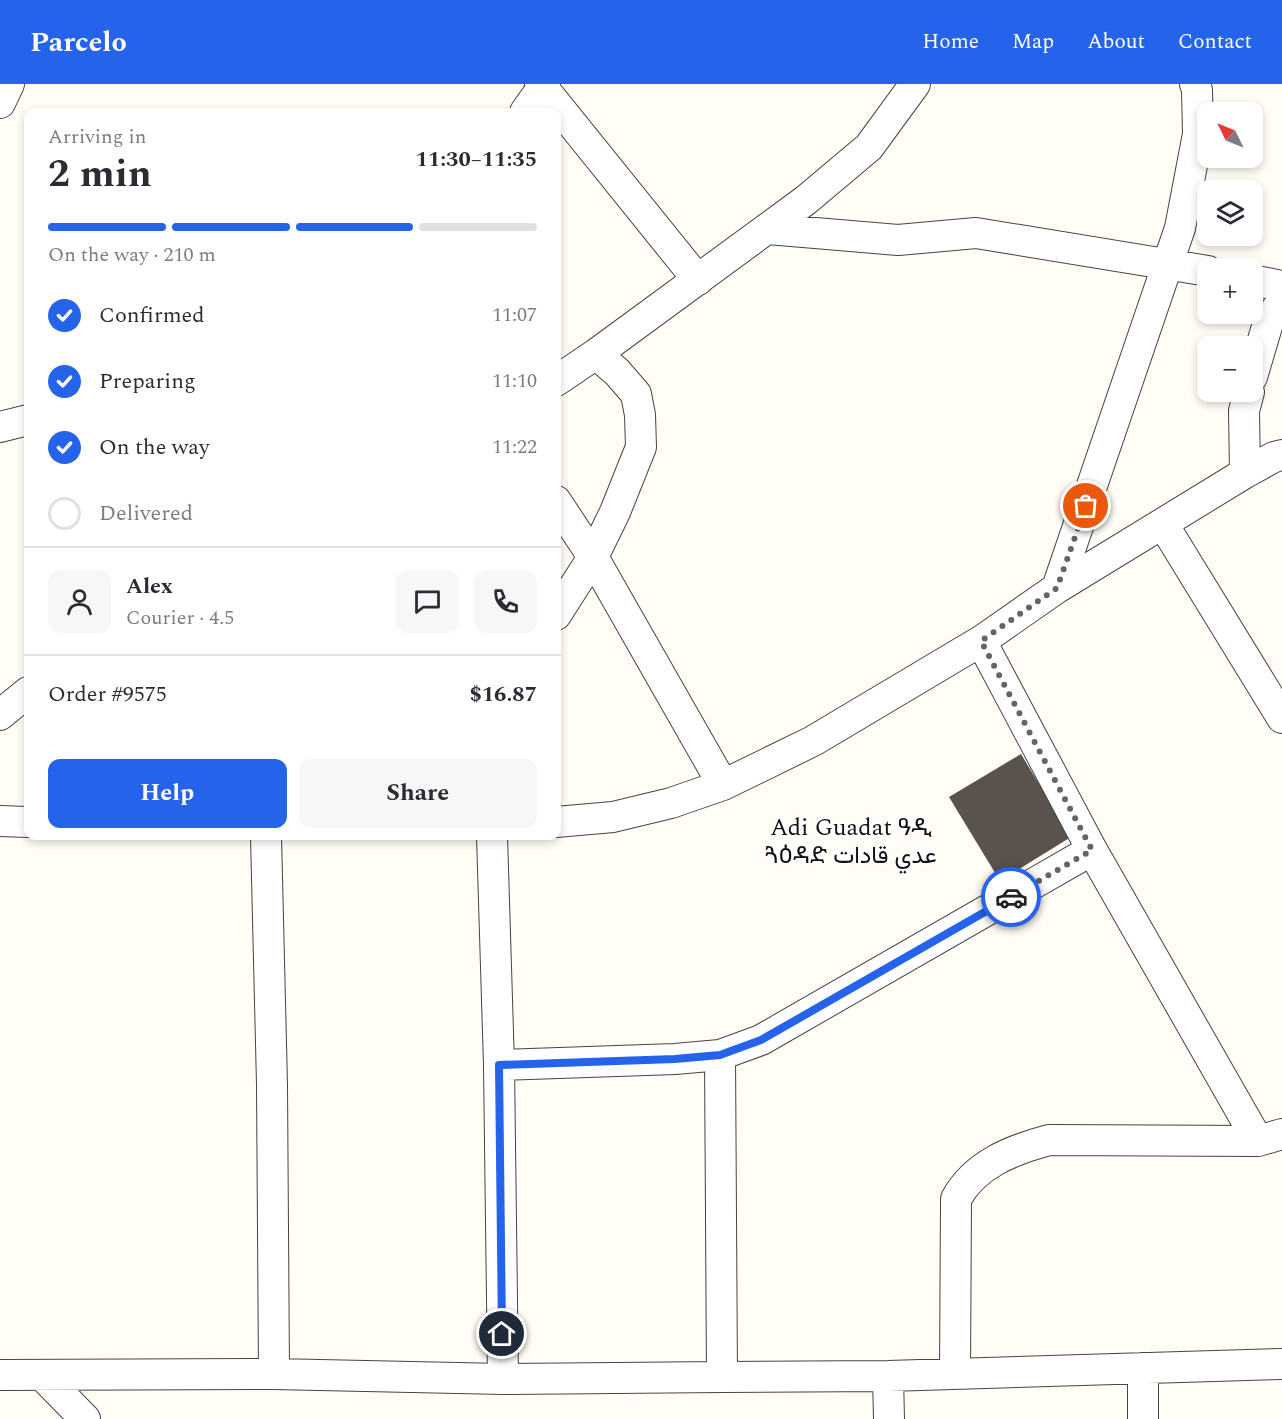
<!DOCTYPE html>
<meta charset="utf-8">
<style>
:root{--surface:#fff;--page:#f7f7f7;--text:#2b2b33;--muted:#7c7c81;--line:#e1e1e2;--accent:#2563eb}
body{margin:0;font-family:Spectral,Vazirmatn,"Noto Sans Ethiopic",serif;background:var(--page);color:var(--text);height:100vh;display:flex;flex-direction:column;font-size:22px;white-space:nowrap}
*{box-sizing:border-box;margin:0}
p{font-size:20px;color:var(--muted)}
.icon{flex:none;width:33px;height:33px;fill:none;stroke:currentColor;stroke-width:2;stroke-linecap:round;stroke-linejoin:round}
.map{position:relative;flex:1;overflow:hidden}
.drawer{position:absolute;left:24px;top:24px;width:537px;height:732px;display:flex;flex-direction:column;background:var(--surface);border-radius:12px;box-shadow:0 3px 9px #0003}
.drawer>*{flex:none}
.needle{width:39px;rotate:313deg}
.tools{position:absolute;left:1197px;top:18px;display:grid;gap:12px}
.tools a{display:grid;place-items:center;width:66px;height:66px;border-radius:12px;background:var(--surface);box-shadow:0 3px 9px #0003;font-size:30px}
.pin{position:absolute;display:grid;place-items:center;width:51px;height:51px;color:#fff;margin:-26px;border:3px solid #fff;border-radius:50%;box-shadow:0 2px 6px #0007}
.courier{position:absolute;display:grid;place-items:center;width:60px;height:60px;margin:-30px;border:4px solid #2563eb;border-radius:50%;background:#fff;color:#222;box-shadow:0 2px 8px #0007}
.summary em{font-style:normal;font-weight:700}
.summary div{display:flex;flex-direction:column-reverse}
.summary{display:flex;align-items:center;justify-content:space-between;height:102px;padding:0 24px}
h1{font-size:39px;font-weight:700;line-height:45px}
.bar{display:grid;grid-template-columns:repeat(4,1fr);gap:9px 6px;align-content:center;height:72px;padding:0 24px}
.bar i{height:8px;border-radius:4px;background:var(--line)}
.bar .selected{background:var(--accent)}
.bar p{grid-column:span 4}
.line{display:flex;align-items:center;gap:15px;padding:0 24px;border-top:2px solid var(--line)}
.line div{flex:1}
.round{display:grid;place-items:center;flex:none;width:63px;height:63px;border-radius:12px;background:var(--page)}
ol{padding:0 24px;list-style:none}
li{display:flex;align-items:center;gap:18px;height:66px}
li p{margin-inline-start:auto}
li .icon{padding:6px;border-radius:50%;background:var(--accent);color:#fff;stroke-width:4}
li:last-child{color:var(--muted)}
li i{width:33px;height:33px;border:3px solid var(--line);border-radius:50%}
.action{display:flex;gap:12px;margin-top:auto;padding:12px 24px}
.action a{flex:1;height:69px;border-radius:12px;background:var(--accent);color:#fff;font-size:24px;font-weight:700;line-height:69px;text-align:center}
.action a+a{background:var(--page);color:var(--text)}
header{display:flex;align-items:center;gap:36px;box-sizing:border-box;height:84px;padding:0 30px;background:var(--accent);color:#fff}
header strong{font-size:28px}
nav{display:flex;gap:33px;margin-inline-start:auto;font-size:21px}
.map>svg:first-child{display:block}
</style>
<header>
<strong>Parcelo</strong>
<nav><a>Home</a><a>Map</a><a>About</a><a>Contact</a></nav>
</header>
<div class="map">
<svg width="1282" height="1335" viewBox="0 0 1282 1335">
<rect width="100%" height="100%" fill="#fffdf5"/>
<path fill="#5a524d" d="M1021,670L1071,753L1000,797L949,713Z"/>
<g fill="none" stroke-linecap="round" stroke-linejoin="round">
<g stroke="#444" stroke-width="32">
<path id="street" d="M540,0L698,196
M0,19L9,0
M525,28L545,0
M768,145L898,156L976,149L1208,187
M1252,196L1282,202
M1252,293L1268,239L1282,216
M556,297L596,270L806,116L869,63L915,0
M0,343L28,336
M1245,389L1244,327L1249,308
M556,417L593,473L723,701
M1163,440L1282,634
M1057,504L1180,144L1198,50L1197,6L1195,0
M556,531L593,473L615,428L641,363L640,331L636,310L617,288L596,270
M981,557L1092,766L1258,1057
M0,631L28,608
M0,737L28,738
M556,738L613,733L671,719L723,701L813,657L981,557L1057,504L1245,389L1274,373L1282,371
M266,752L272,1001L274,1290
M492,752L499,981L503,1295
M720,971L722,1293
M499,981L675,975L720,971L761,956L1092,766
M955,1290L956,1115C975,1080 1012,1066 1049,1056L1258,1057L1282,1050
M0,1291L274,1290L503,1295L722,1293L888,1292L1282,1280
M43,1292L85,1335
M888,1292L889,1335
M1143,1335V1284"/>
</g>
<use href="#street" stroke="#fff" stroke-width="30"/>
</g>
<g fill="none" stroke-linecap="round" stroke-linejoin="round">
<path stroke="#646461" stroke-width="6" stroke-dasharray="0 10.8" d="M1011,813L1092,766L981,557L1057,504L1086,422"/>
<path stroke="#2563eb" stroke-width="8" d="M502,1250L499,981L675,975L720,971L761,956L1011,813"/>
</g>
<g text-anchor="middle" stroke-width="6" stroke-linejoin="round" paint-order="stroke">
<g font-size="24" fill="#111" stroke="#fff">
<text x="851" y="751">Adi Guadat ዓዲ<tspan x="851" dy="28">ጓዕዳድ عدي قادات</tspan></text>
</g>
</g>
</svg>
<div class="tools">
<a><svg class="needle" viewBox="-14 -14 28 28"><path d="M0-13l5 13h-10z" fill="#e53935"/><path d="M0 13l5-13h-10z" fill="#7c7c81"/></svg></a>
<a><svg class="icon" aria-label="layers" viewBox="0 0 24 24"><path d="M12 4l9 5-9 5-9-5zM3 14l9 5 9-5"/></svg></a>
<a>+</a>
<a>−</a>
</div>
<div class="pin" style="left:1086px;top:422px;background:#ea580c"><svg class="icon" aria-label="bag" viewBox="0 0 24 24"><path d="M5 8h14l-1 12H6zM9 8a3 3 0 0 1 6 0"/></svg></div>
<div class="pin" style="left:502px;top:1250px;background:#1f2937"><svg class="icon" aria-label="home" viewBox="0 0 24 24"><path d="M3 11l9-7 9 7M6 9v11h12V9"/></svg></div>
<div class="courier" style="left:1011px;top:813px"><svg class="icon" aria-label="car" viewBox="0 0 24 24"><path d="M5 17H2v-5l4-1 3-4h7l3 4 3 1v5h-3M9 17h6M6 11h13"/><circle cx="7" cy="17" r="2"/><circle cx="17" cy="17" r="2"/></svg></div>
<section class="drawer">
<div class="summary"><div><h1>2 min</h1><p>Arriving in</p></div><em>11:30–11:35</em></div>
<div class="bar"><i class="selected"></i><i class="selected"></i><i class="selected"></i><i></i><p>On the way · 210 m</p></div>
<ol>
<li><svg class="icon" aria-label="check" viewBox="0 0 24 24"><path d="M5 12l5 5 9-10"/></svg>Confirmed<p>11:07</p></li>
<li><svg class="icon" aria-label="check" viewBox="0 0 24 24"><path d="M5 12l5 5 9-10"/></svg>Preparing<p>11:10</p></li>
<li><svg class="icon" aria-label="check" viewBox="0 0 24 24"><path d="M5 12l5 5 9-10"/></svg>On the way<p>11:22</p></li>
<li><i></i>Delivered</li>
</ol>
<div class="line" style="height:108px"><a class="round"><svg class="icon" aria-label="person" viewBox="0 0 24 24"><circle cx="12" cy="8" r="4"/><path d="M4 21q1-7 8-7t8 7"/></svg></a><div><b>Alex</b><p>Courier · 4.5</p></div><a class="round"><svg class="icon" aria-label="chat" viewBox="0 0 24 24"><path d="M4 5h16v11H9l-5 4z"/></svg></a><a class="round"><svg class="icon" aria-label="phone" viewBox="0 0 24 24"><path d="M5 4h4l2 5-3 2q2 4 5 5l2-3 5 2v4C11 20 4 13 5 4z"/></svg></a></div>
<div class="line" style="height:78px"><div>Order #9575</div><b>$16.87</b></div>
<div class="action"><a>Help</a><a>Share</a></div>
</section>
</div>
